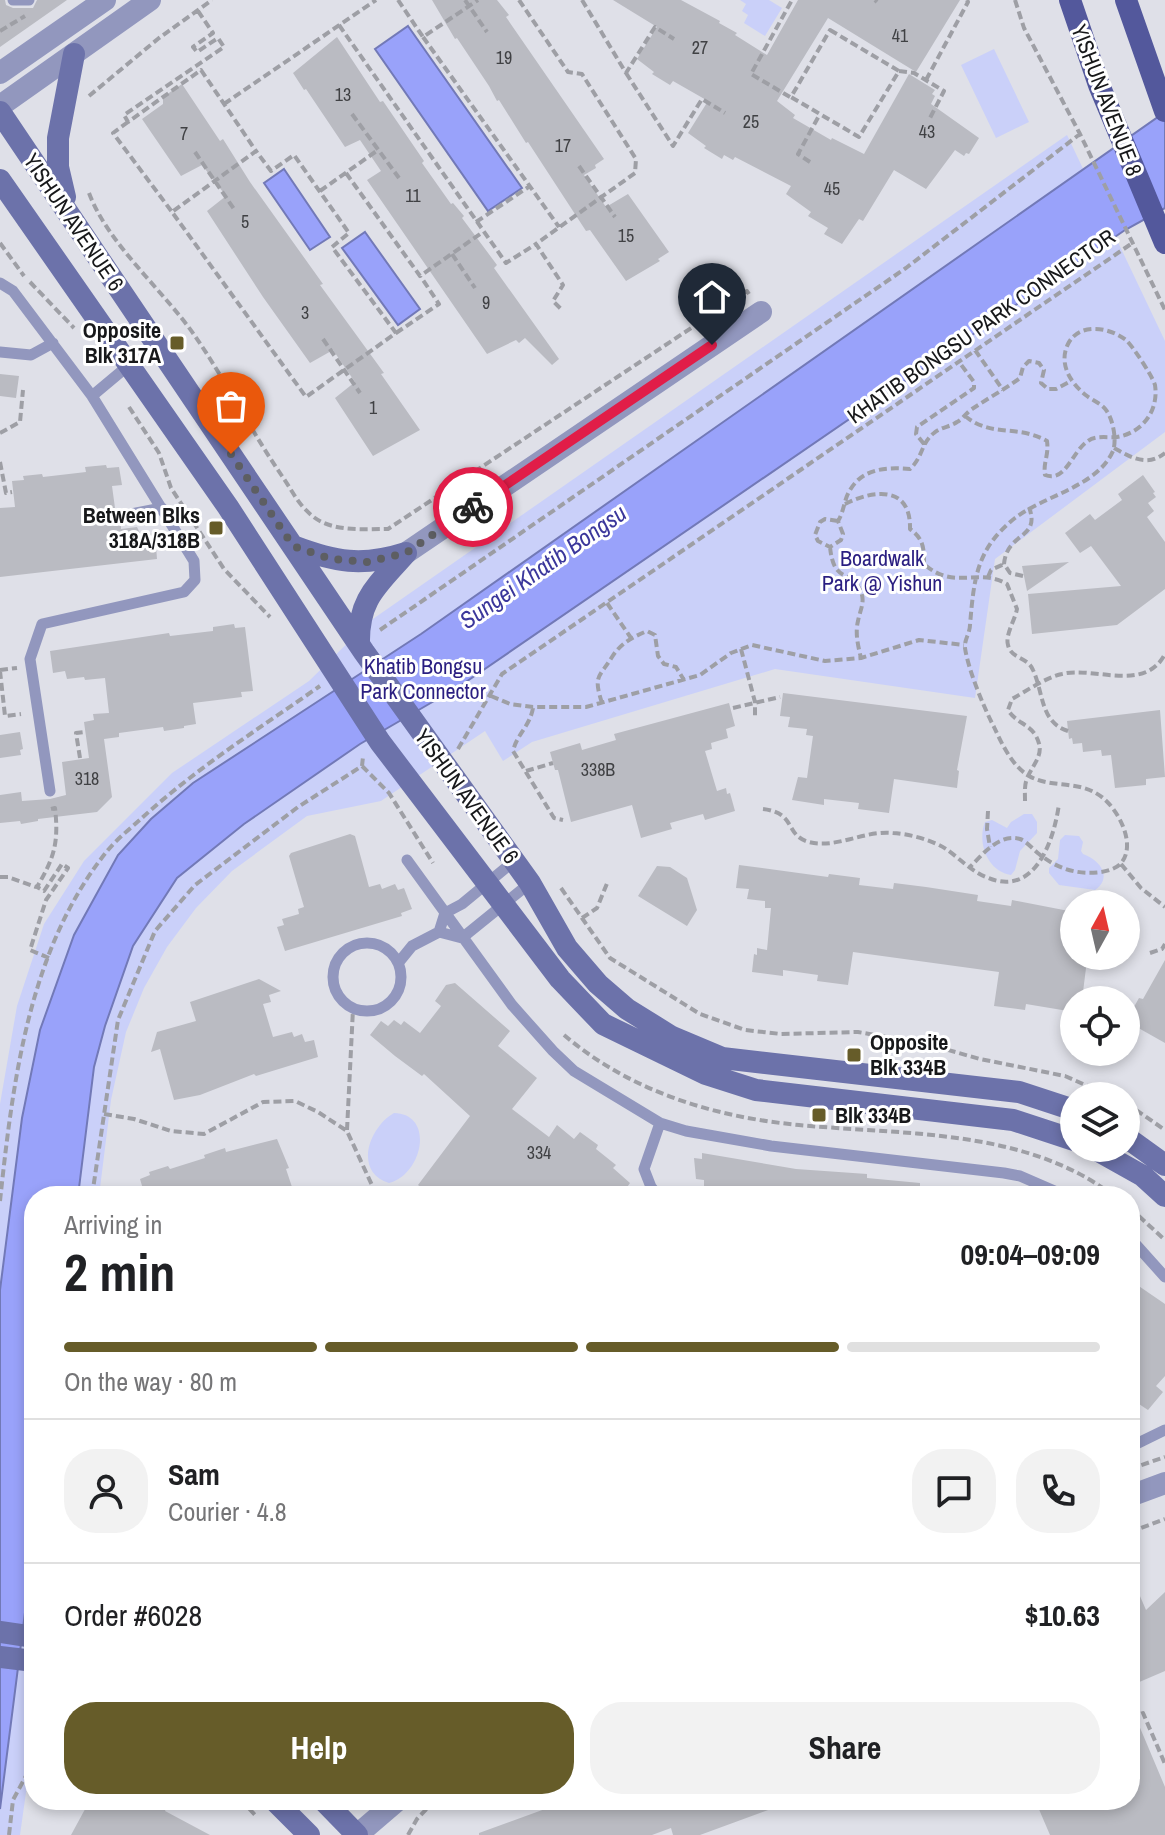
<!DOCTYPE html>
<meta charset="utf-8">
<style>
:root{--surface:#fff;--page:#f2f2f2;--text:#202124;--muted:#757577;--line:#e0e0e0;--accent:#665c29}
body{margin:0;font-family:"Archivo Narrow",sans-serif;background:var(--page);color:var(--text);height:100vh;display:flex;flex-direction:column;font-size:30px;white-space:nowrap}
*{box-sizing:border-box;margin:0}
p{font-size:26px;color:var(--muted)}
.icon{flex:none;width:44px;height:44px;fill:none;stroke:currentColor;stroke-width:2;stroke-linecap:round;stroke-linejoin:round}
.map{position:relative;flex:1;overflow:hidden}
.drawer{position:absolute;left:24px;top:1186px;width:1116px;height:624px;display:flex;flex-direction:column;background:var(--surface);border-radius:32px;box-shadow:0 4px 12px #0003}
.drawer>*{flex:none}
.needle{width:52px;rotate:8deg}
.controls{position:absolute;left:1060px;top:890px;display:grid;gap:16px}
.controls a{display:grid;place-items:center;width:80px;height:80px;border-radius:50%;background:var(--surface);box-shadow:0 4px 12px #0003;font-size:40px}
.pin{position:absolute;display:grid;place-items:center;width:68px;height:68px;color:#fff;margin:-82px -34px;border-radius:50% 50% 50% 0;rotate:-45deg;box-shadow:0 0 8px #0007}
.pin .icon{rotate:45deg}
.courier{position:absolute;display:grid;place-items:center;width:80px;height:80px;margin:-40px;border:6px solid #e11d48;border-radius:50%;background:#fff;color:#222;box-shadow:0 2px 10px #0007}
.summary em{font-style:normal;font-weight:700}
.summary div{display:flex;flex-direction:column-reverse}
.summary{display:flex;align-items:center;justify-content:space-between;height:136px;padding:0 40px}
h1{font-size:52px;font-weight:700;line-height:60px}
.bar{display:grid;grid-template-columns:repeat(4,1fr);gap:12px 8px;align-content:center;height:96px;padding:0 40px}
.bar i{height:10px;border-radius:6px;background:var(--line)}
.bar .selected{background:var(--accent)}
.bar p{grid-column:span 4}
.line{display:flex;align-items:center;gap:20px;padding:0 40px;border-top:2px solid var(--line)}
.line div{flex:1}
.round{display:grid;place-items:center;flex:none;width:84px;height:84px;border-radius:32px;background:var(--page)}
.primary-button{display:flex;gap:16px;margin-top:auto;padding:16px 40px}
.primary-button a{flex:1;height:92px;border-radius:32px;background:var(--accent);color:#fff;font-size:32px;font-weight:700;line-height:92px;text-align:center}
.primary-button a+a{background:var(--page);color:var(--text)}
.map>svg:first-child{display:block}
</style>
<div class="map">
<svg width="1165" height="1835" viewBox="0 0 1165 1835">
<rect width="100%" height="100%" fill="#dfe0e8"/>
<path fill="#cad0f9" d="M740,0H769L782,8L765,36L744,23L748,15L742,11L746,4Z
M994,49L1029,122L996,138L961,65Z
M1067,135L1165,341V432L995,559L975,698L775,669L532,742L503,761L485,731L381,801L307,816L232,871L196,908L167,947L144,988L126,1032L111,1100L99,1196H34V1768L28,1778L20,1835H0V1104L17,1006L44,924L84,861L172,773L309,681L370,621Z
M1024,814H1032L1037,822V833L1020,851L1015,870L1011,875C987,871 977,842 985,822L992,820L1007,828L1011,822Z
M1065,835L1079,836L1083,842L1081,851L1083,854C1100,860 1113,877 1095,890L1059,885L1049,873V868L1058,859L1060,840Z
M394,1113C435,1114 423,1174 389,1183C353,1172 369,1127 394,1113Z"/>
<path fill="#99a2fa" stroke="#7279b7" stroke-width="2" d="M408,26L522,188L488,211L375,49Z
M1165,112V208L1125,230L460,686L360,744L244,824L177,878L133,946L105,1026L94,1067L78,1196H34V1542L0,1809V1290L22,1118L40,1030L74,935L118,855L151,819L193,783L421,634Z
M284,169L330,237L310,250L264,183Z
M365,232L420,309L398,325L342,248Z"/>
<path fill="#babbc2" d="M0,0H5L6,5L13,8H33L37,0H67L0,47Z
M432,0H497L509,15L506,17L604,159L595,165L596,168L584,175L606,207L628,194L669,252L658,259L660,261L626,281L590,230L586,231L528,142L526,143L499,100L497,101L489,86L457,38L455,39Z
M613,0H681L720,21L719,23L737,33L735,35L767,55L798,0H960L916,72L828,18L777,101L795,115L793,118L831,140L832,138L864,154L909,74L935,90L932,94L935,96L931,104L979,138L969,154L966,153L964,156L955,150L926,189L894,170L863,221L859,219L842,244L824,234L828,228L808,216L811,212L786,194L791,186L735,157L733,160L724,155L722,159L704,148L706,146L688,133L708,101L673,81L670,85L652,74L654,72L637,59L657,27Z
M337,37L380,102L383,101L424,161L422,163L451,204L453,203L464,216L462,218L497,265L494,268L559,359L552,365L525,338L519,343L516,340L487,354L367,180L381,171L360,140L345,147L306,89L304,90L293,73Z
M182,84L220,141L223,139L250,182L323,284L320,285L384,373L381,374L420,430L373,456L335,398L355,382L333,350L310,363L263,297L207,211L226,196L202,165L181,176L142,119L163,104V97Z
M0,374L19,376L16,398L0,396Z
M106,465L107,468L119,467L122,485L112,486L115,508L104,512L103,523L108,526L121,525V529L137,527L141,535L155,533L157,559L0,577V508L15,507L12,481L24,480L23,476L42,474L43,477L86,472L85,467Z
M1143,475L1155,492L1153,493L1156,497L1148,503L1154,511L1147,517L1165,542V589L1117,625L1032,634L1028,594L1121,586L1091,546L1080,553L1065,533L1090,514L1095,520L1122,500L1118,494Z
M1069,562L1027,591L1022,566Z
M234,624L235,628L245,627L253,691L241,692L242,697L193,703L196,724L184,726V728L164,731L163,727L119,733V737L104,739L112,797L97,812L38,819V821L21,824L20,821L0,823V795L21,792L22,801L50,799L66,795L62,762L89,758L84,722L94,720L93,714L109,713L105,678L85,680L84,677L67,679L65,671L53,673L50,651L169,633L170,636L213,631V627Z
M783,693L967,716L957,770L959,771L957,788L894,779L889,813L858,809L859,803L824,799V805L792,800L798,777L807,778L813,736L806,735L807,729L788,727L790,717L780,716Z
M729,703L735,726L726,729L728,738L711,743L712,749L705,751L717,791L726,788L727,794L730,793L735,811L705,820L703,814L670,823L672,829L641,838L632,805L571,822L558,770H555L550,752L580,743L582,750L616,740L614,734Z
M1160,710L1165,777L1146,779V785L1115,788L1111,755L1102,756L1101,750L1083,752L1082,743L1073,744L1072,738L1069,739L1067,721Z
M20,732L23,749L20,750L21,755L0,758V735Z
M350,834L355,836L369,887L380,884L382,889L395,884L398,890L404,888L412,909L401,913L402,916L285,951L277,927L284,925L282,919L299,914L298,909L304,907L289,856L291,853Z
M739,865L828,877L829,874L860,878L859,885L893,889L894,883L926,887L978,895L977,901L1011,906L1012,900L1074,912V958L1087,960L1082,1000H1074V1012L1026,1004L1025,1010L994,1006L999,972L853,952L848,985L817,981L818,975L783,970V976L752,972L754,954L757,955V948L767,950L771,908H765V901L747,899L749,889L736,888Z
M657,866L670,867L687,878L697,910L687,926L638,896Z
M1165,960V1043L1126,1021L1139,998L1143,999Z
M259,979L281,991L269,995L271,1002L263,1004L273,1037L292,1032L294,1037L302,1034L305,1042L314,1040L318,1057L256,1076L254,1074L200,1095L174,1100L160,1049L151,1052L157,1032L196,1021L190,1002Z
M455,983L510,1031L498,1046L537,1078L512,1109L549,1137L557,1125L574,1139L580,1132L598,1145L596,1149L616,1165L613,1168L630,1183L621,1196H432L418,1185L470,1116L424,1074L422,1076L395,1056L370,1035L381,1021L388,1026L394,1020L401,1025L404,1021L420,1033L441,1006L435,1001L446,985Z
M277,1139L289,1168L286,1169L295,1196H145L140,1179L150,1175L149,1172L168,1166L170,1169L205,1158L204,1155L225,1148L226,1152Z
M702,1153L796,1169L867,1174V1178L920,1183V1196H711L712,1188H704V1180L696,1179L694,1158L702,1159Z
M1130,1280L1165,1304V1376L1156,1386L1163,1392L1148,1410L1130,1398Z
M1130,1573L1146,1610L1165,1592V1671L1130,1686Z
M1130,1704L1165,1787V1835H1050L1035,1800H1130Z
M90,1800H170L165,1811L210,1835H71Z
M542,1800H790V1802L700,1835H673L671,1828L652,1835H479V1833L545,1809Z"/>
<g fill="none" stroke-linecap="round" stroke-linejoin="round">
<path stroke="#9e9fa5" stroke-width="4" stroke-dasharray="8 4" stroke-linecap="butt" d="M398,0L423,37L478,0
M465,0L487,32
M519,0L568,72L582,74L636,159L635,173L536,244L563,285L553,301L561,309
M582,0L626,73L655,27L674,39
M875,0L877,2
M1015,0L1024,28L1080,134L1165,310
M198,11L213,33L193,47L197,52L218,38L224,47L124,115L128,122L201,70L256,151L172,212L306,397L396,333L332,247L349,233L294,155L271,171L256,151
M339,25L506,263L536,244
M830,30L899,71L859,137L791,97Z
M0,31L25,16
M423,37L559,227
M899,71L914,73L944,91L930,118
M626,73L673,146L702,99L725,113
M926,80L968,2L967,0
M89,96L159,38L212,0
M790,97L751,74L792,0
M224,104L376,0
M352,114L399,178
M128,122L113,133L172,212
M195,152L234,209
M810,162L798,154L820,114
M579,166L615,217
M346,173L420,276L483,232
M320,191L378,150
M89,193C108,244 163,290 195,336C226,381 251,431 282,476C290,487 297,502 307,511C327,533 361,529 388,529L747,291L749,294
M476,222L530,186
M0,243L24,276
M452,254L475,288
M30,282L74,328
M396,333L439,304L421,277
M323,339L360,393
M975,350L1003,390
M129,407L159,453L171,488L224,569L270,617
M965,416C992,438 1017,424 1047,441C1049,456 1043,462 1045,475C1066,483 1072,451 1088,441C1096,435 1107,438 1117,437C1142,433 1159,411 1155,385C1153,377 1132,345 1126,340C1109,327 1079,322 1068,344C1058,364 1071,384 1087,396C1092,400 1102,404 1106,410C1113,419 1117,440 1113,451C1097,487 1045,495 1015,518C976,549 974,579 970,625C970,633 964,640 965,648C968,669 984,708 994,727C1002,744 1012,766 1029,776C1052,789 1080,779 1103,798C1118,810 1136,843 1122,862C1118,868 1108,871 1101,872C1077,875 1058,869 1039,854C1034,850 1026,841 1020,839C999,833 982,855 970,867
M0,433L20,422L23,390
M924,444L916,434L917,427L974,388V382L959,362
M1114,448C1132,458 1147,467 1165,453
M0,462L6,493L12,492
M845,504C875,489 911,486 910,529C924,539 924,549 924,564C954,591 978,567 1007,584L1017,609C1015,620 1005,635 1008,645C1011,659 1028,657 1033,670C1044,694 1040,722 1068,731
M838,521L825,519L820,522L815,535L818,541L830,547L841,540L843,534L838,521C844,512 844,499 850,490C863,468 887,467 910,469C923,457 921,443 934,433C941,427 950,427 957,422C963,419 966,413 972,409C987,399 1005,389 1020,378L1023,367L1029,361L1039,363L1044,370L1041,383L1048,389H1056L1071,381
M830,547C834,585 850,568 860,590C866,601 860,610 858,621C855,633 858,646 861,658
M1023,576L1010,573L1004,564C1007,531 1041,540 1029,507
M988,577L991,570L1004,564
M607,603L631,638
M380,630L906,268L1080,134
M741,649L755,702V716
M0,670L17,668
M0,671L5,716L21,714
M491,696L510,704L533,707H586L700,675L731,653L752,645L825,661L861,658L919,640L964,645
M602,703C593,675 599,678 612,657C621,643 631,638 647,631L655,635L658,656L664,664L676,667L684,680
M533,708C530,726 517,734 513,751L554,818L563,820
M733,708L780,697
M458,749L502,674L1131,244
M80,758L76,733L84,732
M362,766L389,793L433,863
M526,771L553,763
M1025,801C1025,792 1024,784 1028,776C1036,760 1045,753 1036,736C1029,724 1015,722 1008,710L1012,699C1026,691 1047,677 1062,674C1094,666 1145,693 1165,654
M763,809C797,813 784,835 809,842C837,849 864,830 893,833C910,834 932,840 946,849C959,858 971,871 986,877C1035,899 1054,840 1059,804
M988,811L987,829L990,847
M1121,864L1141,888L1165,907
M0,877H8L36,887
M561,888L610,958L700,1014L745,1030L781,1034L858,1032L927,1044L980,1059L1065,1076L1110,1096
M582,918L597,908L608,881
M1150,953L1162,949L1165,944
M49,958L30,950L46,900L68,868L62,864L44,891L37,887C54,858 59,843 55,808L51,809
M564,1035C630,1091 713,1117 799,1125C904,1135 1025,1128 1114,1196
M1126,1103L1165,1130
M104,1114L134,1119L171,1131L204,1134L263,1102L295,1101L318,1112L347,1131L377,1196
M347,1130L353,1009
M92,1196L118,1020L155,931L195,885L298,807L362,766L363,757
M0,1201C13,1080 29,947 108,850C118,838 132,827 143,817C198,767 260,728 320,686
M1130,1208L1165,1240
M1130,1469L1165,1457
M1130,1532L1165,1519
M1130,1718L1143,1713L1165,1764
M241,1800L256,1816
M9,1835L13,1800L34,1761
M408,1835L417,1819L435,1800"/>
<path stroke="#9297be" stroke-width="11" d="M13,0H29
M0,283L13,291L92,396L194,561L195,580L184,592L42,624L30,659L50,791
M0,352L31,355L53,343
M92,396L129,365
M110,518L162,508
M407,860L512,1005L553,1051L574,1071L660,1123L686,1131L771,1146L1004,1173L1020,1176L1066,1196
M439,932L445,913L462,904L514,861
M462,938L530,883
M333 977a34 34 0 1 1 68 0a34 34 0 1 1-68 0Z
M399,962L412,946L439,932L462,938
M658,1196L651,1187L644,1169L660,1123
M1130,1238L1165,1277
M1130,1447L1165,1430"/>
<path stroke="#9297be" stroke-width="22" d="M406,553L761,312
M1130,1496L1165,1483
M357,1835L398,1800"/>
<path stroke="#9297be" stroke-width="22" d="M0,73L105,0
M0,106L150,0"/>
<path stroke="#6c72aa" stroke-width="22" d="M0,112L364,652L530,883L567,948L598,984L627,1009L672,1037L722,1058L1019,1092L1074,1110
M0,180L228,507L380,742L560,979L603,1024L706,1074L756,1090L1013,1120L1074,1140
M65,197L58,167V138L74,54
M293,546C335,562 362,567 406,553
M359,644C358,599 377,586 405,554
M1126,1137L1165,1165
M1093,1148L1143,1176L1165,1196
M0,1632L34,1637
M0,1657L34,1661
M274,1800L309,1835
M323,1800L357,1835"/>
<path stroke="#53589c" stroke-width="22" d="M1070,0L1099,85L1165,243
M1126,0L1165,111"/>
</g>
<g fill="none" stroke-linecap="round" stroke-linejoin="round">
<path stroke="#5d5e62" stroke-width="8" stroke-dasharray="0 14.4" d="M231,454L293,546L331,559L367,562L406,553L473,507"/>
<path stroke="#e11d48" stroke-width="10" d="M473,507L712,345"/>
</g>
<g fill="#665c29" stroke="#fff" stroke-width="3">
<rect x="169" y="335" width="16" height="16" rx="4"/>
<rect x="208" y="520" width="16" height="16" rx="4"/>
<rect x="846" y="1047" width="16" height="16" rx="4"/>
<rect x="811" y="1107" width="16" height="16" rx="4"/>
</g>
<g text-anchor="middle" stroke-width="6" stroke-linejoin="round" paint-order="stroke">
<g font-size="18" fill="#404144">
<text x="900" y="42">41</text>
<text x="700" y="54">27</text>
<text x="504" y="64">19</text>
<text x="343" y="101">13</text>
<text x="751" y="128">25</text>
<text x="927" y="138">43</text>
<text x="184" y="140">7</text>
<text x="563" y="152">17</text>
<text x="832" y="195">45</text>
<text x="413" y="202">11</text>
<text x="245" y="228">5</text>
<text x="626" y="242">15</text>
<text x="486" y="309">9</text>
<text x="305" y="319">3</text>
<text x="373" y="414">1</text>
<text x="598" y="776">338B</text>
<text x="87" y="785">318</text>
<text x="539" y="1159">334</text>
</g>
<g font-size="22" fill="#17181a" stroke="#fff">
<text transform="translate(1107 100) rotate(69)" y="8">YISHUN AVENUE 8</text>
<text transform="translate(74 222) rotate(56)" y="8">YISHUN AVENUE 6</text>
<text transform="translate(981 326) rotate(-35)" y="8">KHATIB BONGSU PARK CONNECTOR</text>
<text transform="translate(467 796) rotate(54)" y="8">YISHUN AVENUE 6</text>
</g>
<g font-size="22" font-weight="bold" fill="#17181a" stroke="#fff" text-anchor="end">
<text x="161" y="338">Opposite<tspan x="161" dy="25">Blk 317A</tspan></text>
<text x="200" y="523">Between Blks<tspan x="200" dy="25">318A/318B</tspan></text>
<text x="870" y="1050" text-anchor="start">Opposite<tspan x="870" dy="25">Blk 334B</tspan></text>
<text x="835" y="1123" text-anchor="start">Blk 334B</text>
</g>
<g font-size="22" fill="#2a1e81" stroke="#fff">
<text x="882" y="566">Boardwalk<tspan x="882" dy="25">Park @ Yishun</tspan></text>
<text x="423" y="674">Khatib Bongsu<tspan x="423" dy="25">Park Connector</tspan></text>
</g>
<g font-size="24" font-style="italic" fill="#3b379b" stroke="#fff">
<text transform="translate(543 567) rotate(-35)" y="8">Sungei Khatib Bongsu</text>
</g>
</g>
</svg>
<div class="controls">
<a><svg class="needle" viewBox="-14 -14 28 28"><path d="M0-13l5 13h-10z" fill="#e53935"/><path d="M0 13l5-13h-10z" fill="#757577"/></svg></a>
<a><svg class="icon" aria-label="locate" viewBox="0 0 24 24"><circle cx="12" cy="12" r="6"/><path d="M12 2v4M12 18v4M2 12h4M18 12h4"/></svg></a>
<a><svg class="icon" aria-label="layers" viewBox="0 0 24 24"><path d="M12 4l9 5-9 5-9-5zM3 14l9 5 9-5"/></svg></a>
</div>
<div class="pin" style="left:231px;top:454px;background:#ea580c"><svg class="icon" aria-label="bag" viewBox="0 0 24 24"><path d="M5 8h14l-1 12H6zM9 8a3 3 0 0 1 6 0"/></svg></div>
<div class="pin" style="left:712px;top:345px;background:#1f2937"><svg class="icon" aria-label="home" viewBox="0 0 24 24"><path d="M3 11l9-7 9 7M6 9v11h12V9"/></svg></div>
<div class="courier" style="left:473px;top:507px"><svg class="icon" aria-label="bike" viewBox="0 0 24 24"><circle cx="6" cy="16" r="4"/><circle cx="18" cy="16" r="4"/><path d="M6 16l4-8h5l3 8M10 8l3 8H6M13 5h3"/></svg></div>
<section class="drawer">
<div class="summary"><div><h1>2 min</h1><p>Arriving in</p></div><em>09:04–09:09</em></div>
<div class="bar"><i class="selected"></i><i class="selected"></i><i class="selected"></i><i></i><p>On the way · 80 m</p></div>
<div class="line" style="height:144px"><a class="round"><svg class="icon" aria-label="person" viewBox="0 0 24 24"><circle cx="12" cy="8" r="4"/><path d="M4 21q1-7 8-7t8 7"/></svg></a><div><b>Sam</b><p>Courier · 4.8</p></div><a class="round"><svg class="icon" aria-label="chat" viewBox="0 0 24 24"><path d="M4 5h16v11H9l-5 4z"/></svg></a><a class="round"><svg class="icon" aria-label="phone" viewBox="0 0 24 24"><path d="M5 4h4l2 5-3 2q2 4 5 5l2-3 5 2v4C11 20 4 13 5 4z"/></svg></a></div>
<div class="line" style="height:104px"><div>Order #6028</div><b>$10.63</b></div>
<div class="primary-button"><a>Help</a><a>Share</a></div>
</section>
</div>
